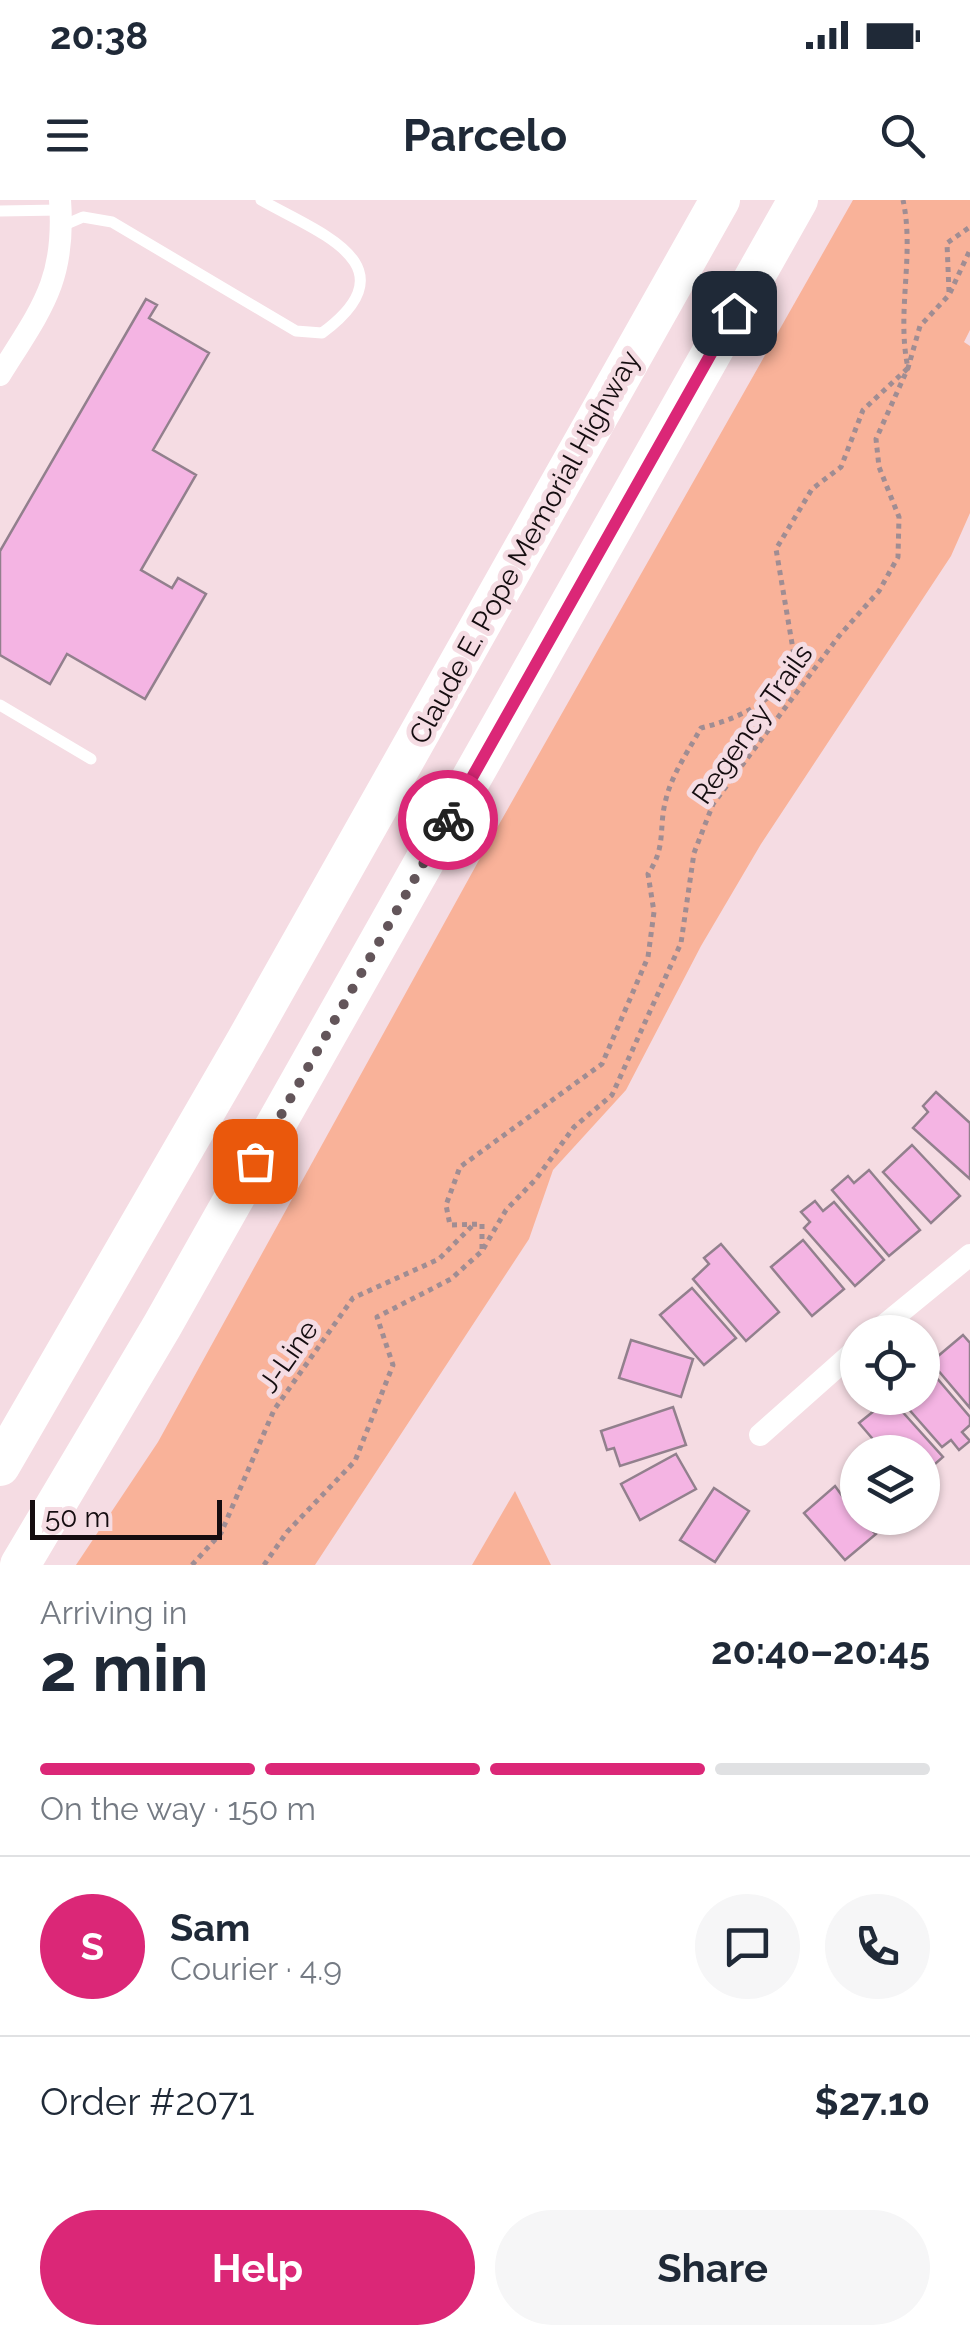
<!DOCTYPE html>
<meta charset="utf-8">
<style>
:root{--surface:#fff;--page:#f6f6f7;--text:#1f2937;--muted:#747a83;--line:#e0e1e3;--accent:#db2777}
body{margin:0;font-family:Raleway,sans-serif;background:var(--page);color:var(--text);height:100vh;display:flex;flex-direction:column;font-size:38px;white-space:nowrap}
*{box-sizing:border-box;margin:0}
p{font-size:32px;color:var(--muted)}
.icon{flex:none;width:55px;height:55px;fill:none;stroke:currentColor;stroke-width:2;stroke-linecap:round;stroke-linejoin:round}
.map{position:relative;height:1365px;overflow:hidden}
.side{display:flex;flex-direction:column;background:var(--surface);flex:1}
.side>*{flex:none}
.controls{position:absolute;left:840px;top:1115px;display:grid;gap:20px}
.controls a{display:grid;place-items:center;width:100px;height:100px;border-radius:50%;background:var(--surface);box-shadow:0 2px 8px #0004;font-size:50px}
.scale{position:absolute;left:30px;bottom:25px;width:192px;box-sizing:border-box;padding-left:10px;border:5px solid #150d10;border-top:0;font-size:28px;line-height:35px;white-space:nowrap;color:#150d10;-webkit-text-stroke:8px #f5dce3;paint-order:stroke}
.pin{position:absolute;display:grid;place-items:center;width:85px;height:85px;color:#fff;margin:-42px;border-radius:20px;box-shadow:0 5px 15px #0006}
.courier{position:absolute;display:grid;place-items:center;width:100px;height:100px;margin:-50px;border:8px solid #db2777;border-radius:50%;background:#fff;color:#222;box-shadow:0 2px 12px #0007}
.overview em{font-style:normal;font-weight:700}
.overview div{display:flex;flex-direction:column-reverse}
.overview{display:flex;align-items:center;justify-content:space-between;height:170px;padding:0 40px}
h1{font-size:65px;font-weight:700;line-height:75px}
.bar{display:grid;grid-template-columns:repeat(4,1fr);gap:15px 10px;align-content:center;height:120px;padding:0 40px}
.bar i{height:12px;border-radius:8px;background:var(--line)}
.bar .current{background:var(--accent)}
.bar p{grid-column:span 4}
.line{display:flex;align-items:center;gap:25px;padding:0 40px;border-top:2px solid var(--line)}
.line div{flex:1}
.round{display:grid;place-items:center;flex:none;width:105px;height:105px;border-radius:52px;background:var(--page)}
.primary-button{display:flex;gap:20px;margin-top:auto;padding:20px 40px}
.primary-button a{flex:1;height:115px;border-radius:60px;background:var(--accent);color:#fff;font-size:40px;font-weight:700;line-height:115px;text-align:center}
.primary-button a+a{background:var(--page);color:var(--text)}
.status{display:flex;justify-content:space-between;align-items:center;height:70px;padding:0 50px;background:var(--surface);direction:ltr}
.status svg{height:28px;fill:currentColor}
header{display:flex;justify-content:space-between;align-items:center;height:130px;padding:0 40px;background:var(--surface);font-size:45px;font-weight:700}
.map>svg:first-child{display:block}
</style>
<div class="status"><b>20:38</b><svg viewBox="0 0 49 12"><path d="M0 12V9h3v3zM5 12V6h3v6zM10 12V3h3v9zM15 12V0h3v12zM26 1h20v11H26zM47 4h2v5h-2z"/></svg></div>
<header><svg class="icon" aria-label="menu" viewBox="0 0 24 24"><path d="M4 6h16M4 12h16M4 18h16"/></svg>Parcelo<svg class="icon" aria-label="search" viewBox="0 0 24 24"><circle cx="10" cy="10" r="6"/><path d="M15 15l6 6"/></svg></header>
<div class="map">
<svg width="970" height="1365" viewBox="0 0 970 1365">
<rect width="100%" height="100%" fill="#f5dce3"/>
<path fill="#f9b299" d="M853,0H970V130L964,142L970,146V313L951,356L761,644L701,746L626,890L553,970L529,1039L315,1365H76L158,1242L489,642Z
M515,1291L551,1365H472Z"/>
<path fill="#f4b4e3" stroke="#92808d" stroke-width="2.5" d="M146,99L157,105L149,118L209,153L153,250L196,275L141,370L172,388L178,378L206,394L145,499L67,454L50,484L0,455V351Z
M936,892L970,923V979L913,928L928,912L923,906Z
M912,945L960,996L931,1023L883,972Z
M869,970L920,1030L889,1056L832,990L848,976L854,983Z
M815,1001L823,1011L834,1002L884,1060L855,1086L804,1028L810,1022L801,1012Z
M803,1040L844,1089L812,1116L771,1067Z
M721,1044L779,1112L746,1141L693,1079L709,1064L704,1058Z
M692,1088L736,1138L704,1165L660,1115Z
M963,1135L970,1143V1208L931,1162Z
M631,1140L693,1159L681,1197L619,1178Z
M924,1163L970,1217V1225L962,1232L970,1241L959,1250L951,1240L942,1247L899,1198H922Z
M890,1198L943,1257L927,1271L933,1278L922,1287V1252H884L859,1223Z
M673,1207L686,1245L620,1266L614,1248L607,1250L601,1231Z
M676,1254L696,1289L640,1320L621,1284Z
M858,1267V1297L843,1280Z
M835,1286L858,1318L876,1334L845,1360L804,1313Z
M714,1288L749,1311L715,1362L680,1340Z"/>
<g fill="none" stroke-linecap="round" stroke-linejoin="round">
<path stroke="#a08d93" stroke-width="5" stroke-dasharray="5 5" stroke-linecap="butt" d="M949,92L947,43L970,27
M482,1049V1024L450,1025L446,1005L460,967L602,864L648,757L654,712L648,674C667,646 658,628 666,599C672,574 689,550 701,528C741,518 772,502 796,467L776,349L812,289L841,267L863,210L908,168C896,112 915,55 903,0
M192,1365L221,1333L274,1210L353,1098L439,1059L473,1025
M264,1365L287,1332L355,1261L393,1165L377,1117L451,1079L482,1051L506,1010L536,979L574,927L612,895L681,743L694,653L713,604L839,436L879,391L898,357L899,317L879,267L876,239L908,168L920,126L949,95L970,50"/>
<path stroke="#fff" stroke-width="11" d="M0,11L60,10
M62,26L83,17L112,22L296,131L322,133C414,65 319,33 261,0
M0,505L91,559"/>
<path stroke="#fff" stroke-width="22" d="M0,175C41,109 66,81 60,0
M876,1132L970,1055
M760,1235L858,1148"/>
<path stroke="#fff" stroke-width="40" d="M0,1266L246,841L720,0
M20,1365L162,1126L798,0"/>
</g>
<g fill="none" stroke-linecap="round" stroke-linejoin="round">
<path stroke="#63555a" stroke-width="10" stroke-dasharray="0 18" d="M255,961L448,620"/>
<path stroke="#db2777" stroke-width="12" d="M448,620L734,113"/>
</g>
<g text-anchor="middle" stroke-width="10" stroke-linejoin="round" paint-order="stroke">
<g font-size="28" fill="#150d10" stroke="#f5dce3">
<text transform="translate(524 347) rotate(-61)" y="10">Claude E. Pope Memorial Highway</text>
<text transform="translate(752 524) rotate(-55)" y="10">Regency Trails</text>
<text transform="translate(288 1156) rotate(-55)" y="10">J-Line</text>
</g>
</g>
</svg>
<div class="controls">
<a><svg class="icon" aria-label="locate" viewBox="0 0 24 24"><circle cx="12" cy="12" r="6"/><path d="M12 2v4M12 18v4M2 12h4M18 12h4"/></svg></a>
<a><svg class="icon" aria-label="layers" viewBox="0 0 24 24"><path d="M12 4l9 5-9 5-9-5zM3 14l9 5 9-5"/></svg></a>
</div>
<div class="scale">50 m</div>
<div class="pin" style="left:255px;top:961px;background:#ea580c"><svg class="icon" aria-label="bag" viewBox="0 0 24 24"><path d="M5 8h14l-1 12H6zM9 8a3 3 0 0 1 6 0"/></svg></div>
<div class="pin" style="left:734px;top:113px;background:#1f2937"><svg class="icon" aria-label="home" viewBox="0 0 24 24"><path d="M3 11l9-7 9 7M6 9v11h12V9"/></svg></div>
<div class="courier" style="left:448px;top:620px"><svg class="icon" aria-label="bike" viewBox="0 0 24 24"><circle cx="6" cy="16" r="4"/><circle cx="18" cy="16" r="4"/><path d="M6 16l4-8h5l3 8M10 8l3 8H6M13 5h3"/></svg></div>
</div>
<section class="side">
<div class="overview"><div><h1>2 min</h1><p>Arriving in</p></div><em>20:40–20:45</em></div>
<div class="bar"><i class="current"></i><i class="current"></i><i class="current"></i><i></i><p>On the way · 150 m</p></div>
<div class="line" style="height:180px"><b class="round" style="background:var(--accent);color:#fff">S</b><div><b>Sam</b><p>Courier · 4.9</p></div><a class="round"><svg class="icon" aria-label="chat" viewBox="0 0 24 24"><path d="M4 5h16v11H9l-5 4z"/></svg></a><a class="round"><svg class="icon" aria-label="phone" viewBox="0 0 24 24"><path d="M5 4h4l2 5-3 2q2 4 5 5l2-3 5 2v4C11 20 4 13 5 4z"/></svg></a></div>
<div class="line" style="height:130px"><div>Order #2071</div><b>$27.10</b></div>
<div class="primary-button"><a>Help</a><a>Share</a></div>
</section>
